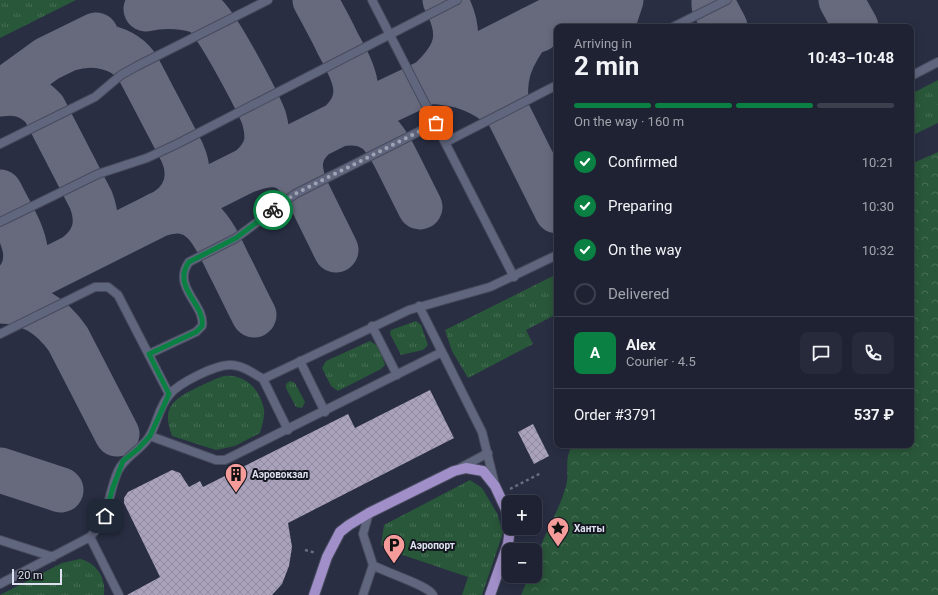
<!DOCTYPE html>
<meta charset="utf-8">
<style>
:root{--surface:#1f2232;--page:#272a3a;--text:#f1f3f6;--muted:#a1a4ac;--line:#3c3f4d;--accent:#0b8043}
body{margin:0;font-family:Roboto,sans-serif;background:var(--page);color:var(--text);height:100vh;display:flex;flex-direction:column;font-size:15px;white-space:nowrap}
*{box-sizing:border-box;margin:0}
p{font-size:13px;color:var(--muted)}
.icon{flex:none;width:22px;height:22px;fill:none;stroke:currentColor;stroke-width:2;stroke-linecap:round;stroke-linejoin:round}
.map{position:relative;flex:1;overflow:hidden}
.panel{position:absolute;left:554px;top:24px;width:360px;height:424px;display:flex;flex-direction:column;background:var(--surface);border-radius:8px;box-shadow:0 2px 10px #0003,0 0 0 1px var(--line)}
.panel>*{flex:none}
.buttons{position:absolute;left:502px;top:495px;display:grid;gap:8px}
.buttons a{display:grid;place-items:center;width:40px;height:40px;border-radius:8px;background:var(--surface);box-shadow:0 2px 10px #0003,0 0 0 1px var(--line);font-size:20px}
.scale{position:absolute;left:12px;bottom:10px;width:50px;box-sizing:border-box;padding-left:4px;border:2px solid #dee2f0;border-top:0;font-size:11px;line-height:14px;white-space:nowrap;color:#dee2f0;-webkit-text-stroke:3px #141720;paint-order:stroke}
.pin{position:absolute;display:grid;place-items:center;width:34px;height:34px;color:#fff;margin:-17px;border-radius:8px;box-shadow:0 2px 6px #0006}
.courier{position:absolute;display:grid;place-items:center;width:40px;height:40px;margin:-20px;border:3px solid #0b8043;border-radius:50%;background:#fff;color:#222;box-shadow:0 1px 5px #0007}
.head em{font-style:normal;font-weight:700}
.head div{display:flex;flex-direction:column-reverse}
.head{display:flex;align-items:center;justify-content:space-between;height:68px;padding:0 20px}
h1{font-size:26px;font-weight:700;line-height:30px}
.bar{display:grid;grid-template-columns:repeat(4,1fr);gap:6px 4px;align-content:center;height:48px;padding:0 20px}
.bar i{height:5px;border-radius:3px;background:var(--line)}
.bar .on{background:var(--accent)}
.bar p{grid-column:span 4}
.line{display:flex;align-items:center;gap:10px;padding:0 20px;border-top:1px solid var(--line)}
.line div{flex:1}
.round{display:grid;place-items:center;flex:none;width:42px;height:42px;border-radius:8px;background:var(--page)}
ol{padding:0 20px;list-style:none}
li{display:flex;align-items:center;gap:12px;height:44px}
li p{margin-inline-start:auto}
li .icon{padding:4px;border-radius:50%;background:var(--accent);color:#fff;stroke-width:4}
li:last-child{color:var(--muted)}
li i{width:22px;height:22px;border:2px solid var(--line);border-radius:50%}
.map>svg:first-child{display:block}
</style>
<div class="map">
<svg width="938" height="595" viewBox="0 0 938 595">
<defs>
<pattern id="grass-tufts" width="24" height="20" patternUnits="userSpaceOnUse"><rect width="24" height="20" fill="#295739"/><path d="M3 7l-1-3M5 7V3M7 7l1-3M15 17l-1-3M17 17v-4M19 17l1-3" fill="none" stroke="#486f56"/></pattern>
<pattern id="forest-crowns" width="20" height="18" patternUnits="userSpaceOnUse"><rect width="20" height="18" fill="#295739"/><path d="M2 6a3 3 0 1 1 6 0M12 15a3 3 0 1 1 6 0" fill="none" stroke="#486f56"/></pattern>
<pattern id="building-cross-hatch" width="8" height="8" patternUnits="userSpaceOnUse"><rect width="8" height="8" fill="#aaa2bc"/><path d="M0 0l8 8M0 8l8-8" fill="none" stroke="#908a9f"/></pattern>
</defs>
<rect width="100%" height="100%" fill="#292e43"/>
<path fill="url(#grass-tufts)" d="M0,0H76L0,38Z
M938,80V123L911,136V94Z
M557,274V314L526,330L533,344L468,378L452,351L445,330Z
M416,321L421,325L428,345L423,350L401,355L390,334L391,330Z
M370,341L379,347L385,365L381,369L338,391L331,386L322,368L326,361Z
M224,376C245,374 260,389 264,409C265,416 262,426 260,433L235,446L216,450L172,436C162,409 171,400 196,388C205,384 214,379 224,376Z
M290,381L295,383L305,402L302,408L296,407L286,388V384Z
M470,480L482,488L497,513L503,533L482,595H462L468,577L388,550L381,545L384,525Z
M80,559C97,563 106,578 104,595H0L62,563Z"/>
<path fill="url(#forest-crowns)" d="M938,152V595H521L529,576H535C535,544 558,517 566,486C570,472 563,458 573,445H911V164Z"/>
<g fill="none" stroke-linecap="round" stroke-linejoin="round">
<path stroke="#666a7c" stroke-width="45" d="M714,0V6L725,27
M841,0L856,27
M146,9C161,5 193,5 205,15C217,24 258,102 264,118C266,125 267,132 267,139C266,152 258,162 248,170
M612,27L621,0
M68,49C92,41 124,46 138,68L182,152C192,174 188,196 167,210
M429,81C462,83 481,90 507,111C502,76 510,57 531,29L538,30
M429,81C457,55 464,35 445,0
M0,93L47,59L96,35
M0,94C18,91 32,96 44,109L91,200C100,223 95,242 74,257
M507,111L557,211
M339,124L417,87L589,0
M339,124C375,118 385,137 399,165C406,179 413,193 420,207
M248,170C276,160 290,163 306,189C298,168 297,153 314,137
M306,189L336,250
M0,192C17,227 46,263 4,292
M157,215C199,200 213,231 228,263C237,280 245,298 254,315
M0,294L339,124C368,98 354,73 338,44C331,29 323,15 315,0
M0,301C29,301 52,316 68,339L117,434
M0,470L61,490"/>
</g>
<path fill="url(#building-cross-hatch)" d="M430,390L454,438L288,523L292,547L289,566L282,584L272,595H127L160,577L124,503V498L128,492L172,470L180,473L189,487L200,481L203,487L348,414L355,428Z
M533,424L549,456L534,464L518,432Z"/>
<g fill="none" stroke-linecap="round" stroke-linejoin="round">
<g stroke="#474b5d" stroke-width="10">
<path id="lane" d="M372,0L514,277
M673,27L727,0
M911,76L938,62
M446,142L557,85
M0,144L95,97L121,75L137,66L268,0
M0,222L98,174L147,158L177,144L457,0
M419,306L482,432L495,485
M372,326L397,375
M0,334L95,287H108L118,295L169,394
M149,354L196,332L202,326C206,305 171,287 189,262L236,238L295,194L436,123
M300,361L325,412
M263,379L288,430
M150,436L216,460H225L442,352
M460,468L488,453
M90,537L119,595
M0,540L53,557
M373,565C386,573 428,585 433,595
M0,584L90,537C111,514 107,496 118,471C125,456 140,451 149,437C157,424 159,406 170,394C179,383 215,365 230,365C242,365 253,373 263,379L409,310L490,287L557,255
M363,595L373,565L363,534L369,513"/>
</g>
<g stroke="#474b5d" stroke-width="12">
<path id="primary" d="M314,595L327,557L340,532L349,525L369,513L454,471L466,468L483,471L495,486L509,516
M490,595L508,544L510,528"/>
</g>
<path stroke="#696d80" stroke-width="2.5" stroke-dasharray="3 3" stroke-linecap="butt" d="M510,489L541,473
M305,550L316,553"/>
<use href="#lane" stroke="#60667e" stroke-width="8"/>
<use href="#primary" stroke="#a08fc8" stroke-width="10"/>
</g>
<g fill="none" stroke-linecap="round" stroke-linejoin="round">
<path stroke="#9fa3b3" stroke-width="4" stroke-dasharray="0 7.2" d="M273,210L295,194L436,123"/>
<path stroke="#0b8043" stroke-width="5" d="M105,516L113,487L123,461L138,449L150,436L169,394L149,354L196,332L202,326C206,305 171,287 189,262L236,238L273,210"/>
</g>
<defs>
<g id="building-pin" transform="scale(1.15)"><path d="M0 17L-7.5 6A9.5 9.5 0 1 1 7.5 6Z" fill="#f59b9a" stroke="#141720"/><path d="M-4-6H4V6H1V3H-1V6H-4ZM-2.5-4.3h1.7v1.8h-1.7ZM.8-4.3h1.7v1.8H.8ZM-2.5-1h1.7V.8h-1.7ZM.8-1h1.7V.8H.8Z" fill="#111"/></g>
<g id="sight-pin" transform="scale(1.15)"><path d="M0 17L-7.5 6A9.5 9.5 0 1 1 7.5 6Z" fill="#f59b9a" stroke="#141720"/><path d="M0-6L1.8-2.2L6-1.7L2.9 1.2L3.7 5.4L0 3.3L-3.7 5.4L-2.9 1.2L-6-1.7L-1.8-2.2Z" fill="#111"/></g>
<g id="parking-pin" transform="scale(1.15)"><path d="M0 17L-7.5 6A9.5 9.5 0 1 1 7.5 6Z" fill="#f59b9a" stroke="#141720"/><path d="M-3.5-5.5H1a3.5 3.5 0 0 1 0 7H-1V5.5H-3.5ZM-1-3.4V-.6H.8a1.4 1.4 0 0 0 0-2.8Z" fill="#111"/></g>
</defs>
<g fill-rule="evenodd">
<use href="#building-pin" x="236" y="474"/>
<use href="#sight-pin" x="558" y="528"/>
<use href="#parking-pin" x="394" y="545"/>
</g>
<g text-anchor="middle" stroke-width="4" stroke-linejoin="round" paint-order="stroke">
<g font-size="10" font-weight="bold" fill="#dee2f0" stroke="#141720" text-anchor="start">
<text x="252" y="478">Аэровокзал</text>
<text x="574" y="532">Ханты</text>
<text x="410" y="549">Аэропорт</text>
</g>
</g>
</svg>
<div class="buttons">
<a>+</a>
<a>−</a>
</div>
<div class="scale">20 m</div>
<div class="pin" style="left:436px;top:123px;background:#ea580c"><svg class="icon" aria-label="bag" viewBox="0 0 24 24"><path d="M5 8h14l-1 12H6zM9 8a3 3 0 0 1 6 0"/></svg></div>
<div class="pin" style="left:105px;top:516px;background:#1f2937"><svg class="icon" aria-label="home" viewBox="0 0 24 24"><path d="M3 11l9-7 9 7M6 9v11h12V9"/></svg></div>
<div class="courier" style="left:273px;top:210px"><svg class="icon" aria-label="bike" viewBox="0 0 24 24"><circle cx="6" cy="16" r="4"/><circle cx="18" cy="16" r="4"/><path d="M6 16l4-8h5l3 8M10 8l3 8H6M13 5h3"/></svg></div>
<section class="panel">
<div class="head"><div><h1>2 min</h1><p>Arriving in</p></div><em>10:43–10:48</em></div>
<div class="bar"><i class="on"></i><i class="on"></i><i class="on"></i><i></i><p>On the way · 160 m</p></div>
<ol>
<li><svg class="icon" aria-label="check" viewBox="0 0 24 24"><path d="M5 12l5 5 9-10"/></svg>Confirmed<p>10:21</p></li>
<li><svg class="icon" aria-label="check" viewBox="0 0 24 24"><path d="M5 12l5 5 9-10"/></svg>Preparing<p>10:30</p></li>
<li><svg class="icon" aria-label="check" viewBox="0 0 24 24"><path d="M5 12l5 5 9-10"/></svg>On the way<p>10:32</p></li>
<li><i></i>Delivered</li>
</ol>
<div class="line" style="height:72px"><b class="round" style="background:var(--accent);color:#fff">A</b><div><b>Alex</b><p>Courier · 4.5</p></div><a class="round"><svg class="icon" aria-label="chat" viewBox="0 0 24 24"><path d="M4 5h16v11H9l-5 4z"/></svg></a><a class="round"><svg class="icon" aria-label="phone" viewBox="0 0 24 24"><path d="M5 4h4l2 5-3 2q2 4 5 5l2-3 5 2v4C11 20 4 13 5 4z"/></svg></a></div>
<div class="line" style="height:52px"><div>Order #3791</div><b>537 ₽</b></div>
</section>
</div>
